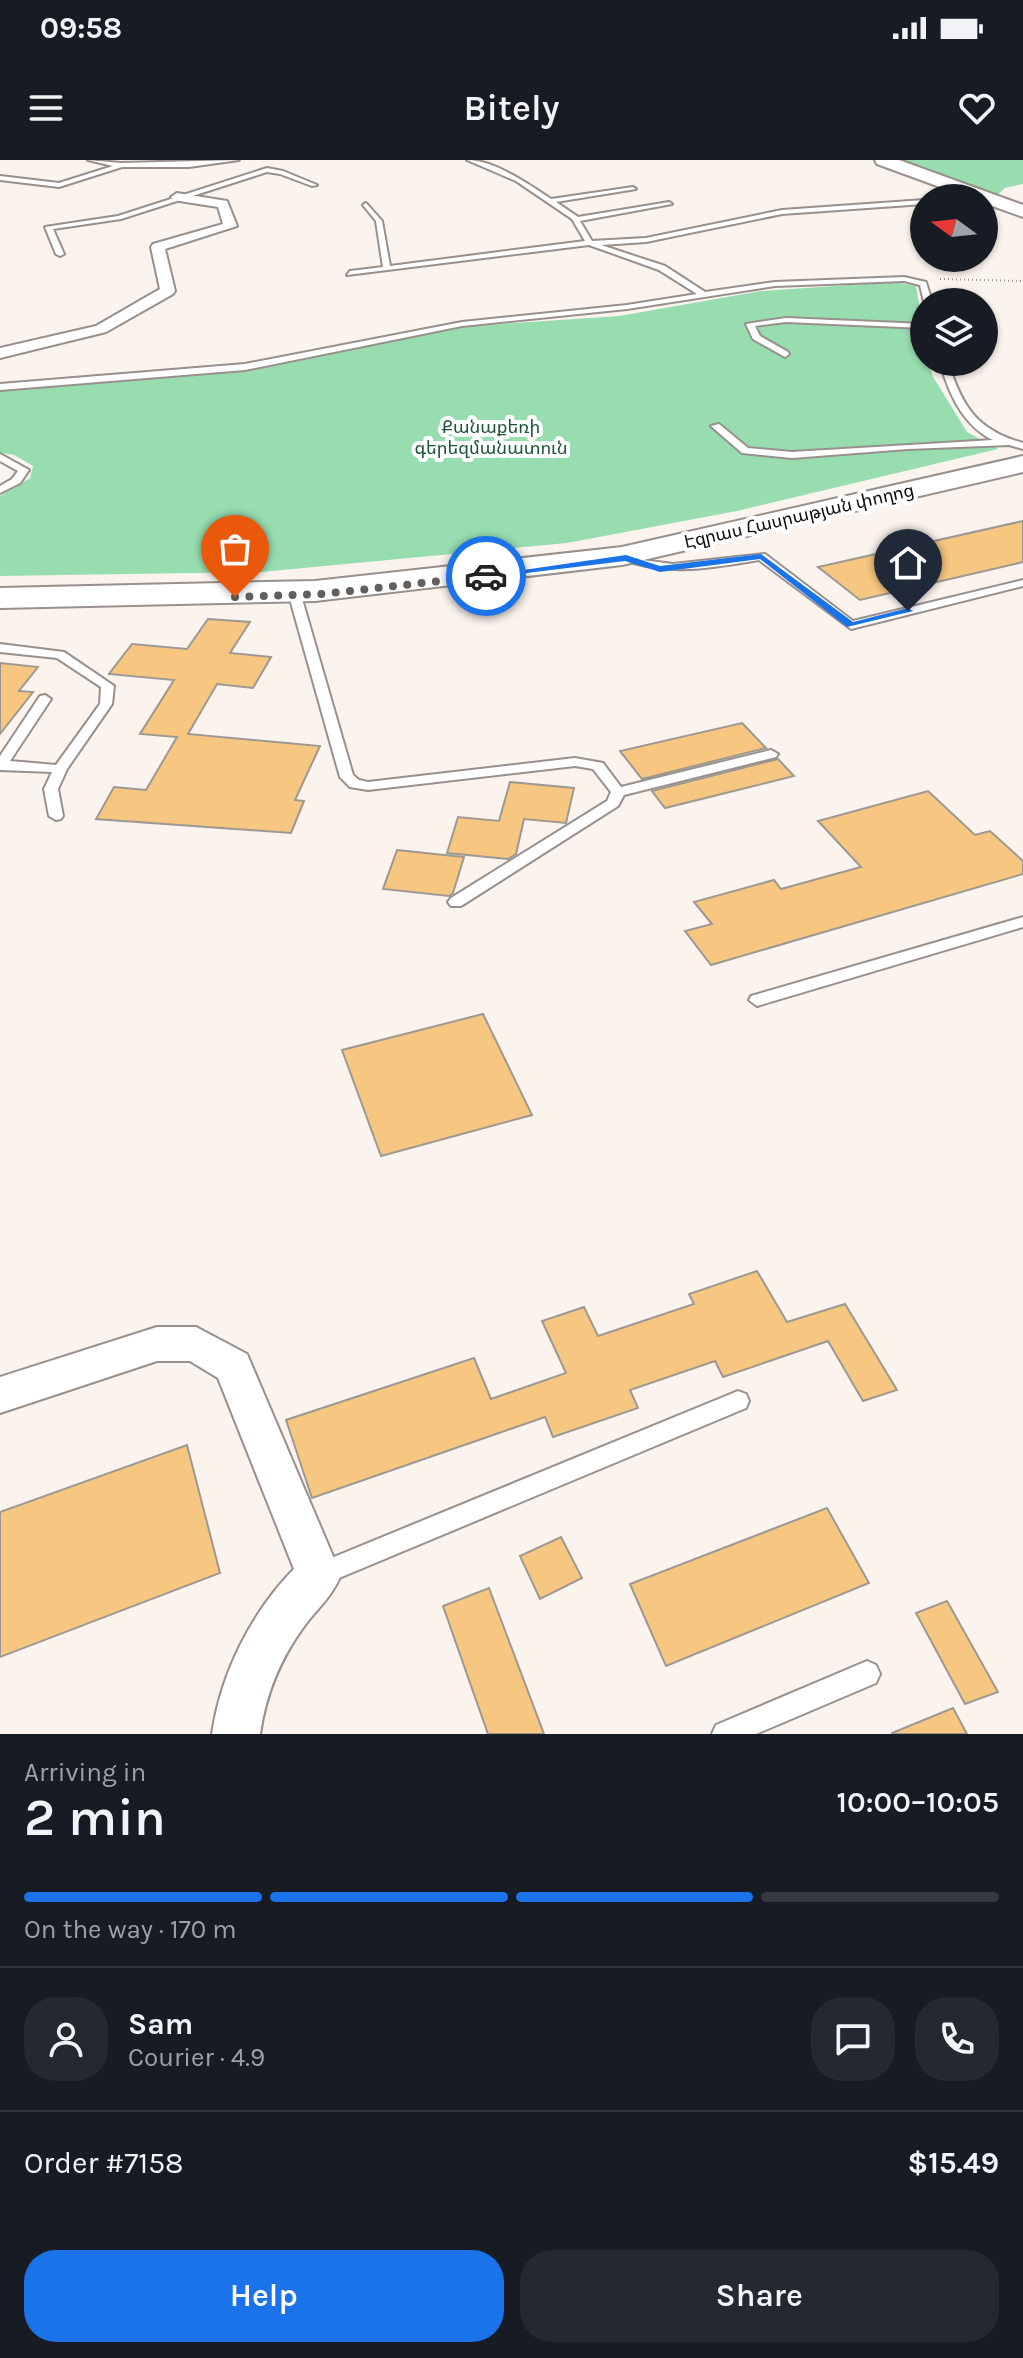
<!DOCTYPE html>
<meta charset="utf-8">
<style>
:root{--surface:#171b24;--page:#242831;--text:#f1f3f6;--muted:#9ea1a6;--line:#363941;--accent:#1a73e8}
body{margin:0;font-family:Karla,"Noto Sans Armenian",sans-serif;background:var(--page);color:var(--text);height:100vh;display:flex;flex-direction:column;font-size:30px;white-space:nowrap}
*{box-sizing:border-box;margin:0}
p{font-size:26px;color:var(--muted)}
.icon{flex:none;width:44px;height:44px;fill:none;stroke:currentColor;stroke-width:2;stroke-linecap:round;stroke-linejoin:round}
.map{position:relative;height:1574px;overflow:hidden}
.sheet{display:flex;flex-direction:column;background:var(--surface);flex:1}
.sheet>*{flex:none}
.needle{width:52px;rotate:285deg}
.buttons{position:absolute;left:910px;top:24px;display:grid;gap:16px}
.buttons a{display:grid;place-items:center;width:88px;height:88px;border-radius:50%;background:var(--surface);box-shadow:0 2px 6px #0004;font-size:40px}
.pin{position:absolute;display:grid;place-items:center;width:68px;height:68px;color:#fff;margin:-82px -34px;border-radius:50% 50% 50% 0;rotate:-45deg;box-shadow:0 0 8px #0007}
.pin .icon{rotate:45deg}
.courier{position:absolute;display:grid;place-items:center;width:80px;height:80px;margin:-40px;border:6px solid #1a73e8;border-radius:50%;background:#fff;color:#222;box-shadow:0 2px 10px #0007}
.overview em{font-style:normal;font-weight:600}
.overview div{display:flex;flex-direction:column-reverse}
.overview{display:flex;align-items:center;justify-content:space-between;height:136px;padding:0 24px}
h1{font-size:52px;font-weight:600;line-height:60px}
.bar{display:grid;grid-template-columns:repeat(4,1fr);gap:12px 8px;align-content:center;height:96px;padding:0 24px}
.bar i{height:10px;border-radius:6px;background:var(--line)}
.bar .current{background:var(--accent)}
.bar p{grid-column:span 4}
.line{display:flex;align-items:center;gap:20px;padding:0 24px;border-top:2px solid var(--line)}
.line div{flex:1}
.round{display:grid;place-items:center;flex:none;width:84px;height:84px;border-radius:32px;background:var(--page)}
.primary-button{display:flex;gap:16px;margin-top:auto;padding:16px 24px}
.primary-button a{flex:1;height:92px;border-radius:32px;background:var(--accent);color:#fff;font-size:32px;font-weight:600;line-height:92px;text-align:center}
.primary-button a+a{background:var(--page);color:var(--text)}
.status{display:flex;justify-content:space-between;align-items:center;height:56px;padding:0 40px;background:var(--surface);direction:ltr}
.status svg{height:22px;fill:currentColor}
header{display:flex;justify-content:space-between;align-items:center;height:104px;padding:0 24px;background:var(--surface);font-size:36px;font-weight:600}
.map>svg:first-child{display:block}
</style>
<div class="status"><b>09:58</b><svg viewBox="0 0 49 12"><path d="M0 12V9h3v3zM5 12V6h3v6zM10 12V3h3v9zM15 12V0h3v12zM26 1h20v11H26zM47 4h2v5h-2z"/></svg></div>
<header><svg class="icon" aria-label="menu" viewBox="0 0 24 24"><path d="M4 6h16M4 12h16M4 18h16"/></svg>Bitely<svg class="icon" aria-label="heart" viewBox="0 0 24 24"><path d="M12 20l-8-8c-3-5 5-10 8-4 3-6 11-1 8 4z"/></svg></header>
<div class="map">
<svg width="1023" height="1574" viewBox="0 0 1023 1574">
<rect width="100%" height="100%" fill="#fbf3ee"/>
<path fill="#98ddb0" d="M893,0H1023V24L1005,28L995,37Z
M893,122L916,126L924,172V202H930L932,215L967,272L998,289L737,351L567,383L261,412L0,416V336L30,318L33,306L14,295L0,293V227L202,215L271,205L472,166L619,156L761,131Z"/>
<path fill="#f7c781" stroke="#9d9992" stroke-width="2" d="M1023,361V402L860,440L818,407Z
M208,459L250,462L230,493L271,497L253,528L217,524L188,574L320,586L295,640L304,641L291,673L96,659L114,627L146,630L177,577L140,574L174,520L109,514L132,484L187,489Z
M0,503L38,507L19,531L33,532L0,574Z
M742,563L766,588L642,619L620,591Z
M778,599L794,616L665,648L652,631Z
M510,622L574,628L566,663L524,659L516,694L508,699L447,693L458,657L499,661Z
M928,631L975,675L990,671L1023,701V714L711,805L685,771L712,764L694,742L774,720L781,729L861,707L818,661Z
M397,690L464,697L453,733L449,736L383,729Z
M483,854L532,955L381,996L342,890Z
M757,1111L787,1162L845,1144L897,1230L863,1241L828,1181L723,1217L715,1201L630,1230L638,1248L553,1277L545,1257L312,1338L286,1260L474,1198L491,1239L566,1213L542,1161L584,1147L598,1176L694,1144L689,1134Z
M187,1285L220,1413L0,1497V1352Z
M827,1348L869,1423L666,1506L630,1424Z
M561,1377L582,1418L540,1439L520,1396Z
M489,1428L544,1574H488L443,1446Z
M947,1441L998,1532L965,1544L916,1453Z
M953,1548L967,1574H892V1573Z"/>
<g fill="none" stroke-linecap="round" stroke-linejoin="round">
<g stroke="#98908c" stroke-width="4">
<path id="lane" d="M88,0L121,3L239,0L189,7H122L59,27L0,20V16L59,23L113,6Z
M467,0C494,0 529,24 551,39L633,27L636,29L556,42L578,57L669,42L672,44L580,61L592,81L646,78L782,50L924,40V44L782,54L646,82L601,85L665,106L705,132L775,122L904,117L926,122L932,142H924L920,125L904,121L775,126L627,149L462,166L245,210L0,230V224L245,204L462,162L627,145L697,134L659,110L589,85L347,115L350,111L383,107L376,61L363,45L366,43L382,61L390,106L585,81L572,59L516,21Z
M267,8L283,11L317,25L312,26L280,14L267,12L121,59L53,69L64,94L60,96L56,94L45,67L118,56Z
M786,158L924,164V168L786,162L755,166L760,176L788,192L789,194L785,197L753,179L746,164Z
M940,202H948C962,247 977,270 1023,283V289L1009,285L908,289L792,298L742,293L711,266L719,264L748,288L792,292L993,280C963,266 948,232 940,202Z
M0,294L29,310L20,323L0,333V326L12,319L18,311L0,301Z
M622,393L642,400L673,404L765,394L853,461L1023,420V426L851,469L759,400C710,408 666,417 618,398L616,396Z
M294,429L300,432L353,615L359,620L368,622L575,598L603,603L621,627L771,590L778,594L776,597L624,635L618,646L461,746H451L448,742L451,738L607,641L611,632L593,609L575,606L368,630L350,627L340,617L288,432Z
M0,484L64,492L114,526L112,544L67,609L58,629L63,656L61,659L56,660L49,656L44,629L52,612L0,610V596L40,536L45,535L51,539L10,601L56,605L100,544L101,527L57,498L0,492Z
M1023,757V767L757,846L749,840L751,836Z
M738,1231L746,1234L749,1241L746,1248L320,1426L312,1422L308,1414L312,1406Z
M867,1501L876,1505L880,1514L876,1523L756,1574H712L716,1565Z"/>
</g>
<g stroke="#98908c" stroke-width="4">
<path id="street" d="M177,33L227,41L237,66L165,89L175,131L173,134L106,172L0,198V188L96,166L160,129L151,87L153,84L223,64L218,47L173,40L171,37Z
M157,1167H196L247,1194L341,1415C333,1435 318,1448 305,1465C280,1499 266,1533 260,1574H212C221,1513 251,1453 294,1409L218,1218L190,1201H157L0,1253V1217Z"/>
</g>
<g stroke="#98908c" stroke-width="4">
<path id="secondary" d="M875,0H899L1023,45V57L984,43V38H970L877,4Z
M1023,296V312L622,405L315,441L0,448V428L315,421L622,387Z"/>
</g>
<path stroke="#999490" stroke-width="2" stroke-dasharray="1 3" stroke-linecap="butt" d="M940,119L1023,121"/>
<use href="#lane" fill="#fff" fill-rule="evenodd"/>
<use href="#street" fill="#fff" fill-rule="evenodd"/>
<use href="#secondary" fill="#fff" fill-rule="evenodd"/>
</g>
<path fill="#1a73e8" d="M761,394L853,462L908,448L913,451L847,467L760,399L660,412L625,401L486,418L482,416L626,395L660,406Z"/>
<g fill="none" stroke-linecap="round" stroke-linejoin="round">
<path stroke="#625e5b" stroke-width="8" stroke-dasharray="0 14.4" d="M235,437L323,434L486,416"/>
</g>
<g text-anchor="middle" stroke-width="8" stroke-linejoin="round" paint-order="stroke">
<g font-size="18" fill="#1d5536" stroke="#fff">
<text x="491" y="273">Քանաքեռի<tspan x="491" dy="21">գերեզմանատուն</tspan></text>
</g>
<g font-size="18" fill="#100e0c" stroke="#fff">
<text transform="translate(799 356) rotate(-13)" y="6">Էզրաս Հասրաթյան փողոց</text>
</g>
</g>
</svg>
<div class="buttons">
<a><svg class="needle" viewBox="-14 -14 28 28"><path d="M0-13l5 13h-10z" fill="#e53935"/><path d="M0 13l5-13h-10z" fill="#9ea1a6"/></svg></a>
<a><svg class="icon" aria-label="layers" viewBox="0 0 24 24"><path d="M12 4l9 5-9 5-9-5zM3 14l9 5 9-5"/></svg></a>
</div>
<div class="pin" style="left:235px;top:437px;background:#ea580c"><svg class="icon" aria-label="bag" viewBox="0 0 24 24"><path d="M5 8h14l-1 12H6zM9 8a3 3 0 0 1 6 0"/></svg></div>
<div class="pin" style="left:908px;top:451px;background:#1f2937"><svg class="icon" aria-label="home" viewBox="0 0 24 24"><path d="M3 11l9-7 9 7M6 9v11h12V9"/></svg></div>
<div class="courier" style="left:486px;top:416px"><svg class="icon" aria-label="car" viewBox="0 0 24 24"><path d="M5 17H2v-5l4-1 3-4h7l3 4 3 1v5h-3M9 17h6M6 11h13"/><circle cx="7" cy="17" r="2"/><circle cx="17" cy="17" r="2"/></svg></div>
</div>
<section class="sheet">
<div class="overview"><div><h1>2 min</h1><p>Arriving in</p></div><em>10:00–10:05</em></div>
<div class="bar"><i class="current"></i><i class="current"></i><i class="current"></i><i></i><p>On the way · 170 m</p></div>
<div class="line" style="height:144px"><a class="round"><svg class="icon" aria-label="person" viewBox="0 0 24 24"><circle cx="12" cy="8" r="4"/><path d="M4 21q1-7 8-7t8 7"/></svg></a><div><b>Sam</b><p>Courier · 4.9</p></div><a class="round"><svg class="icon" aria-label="chat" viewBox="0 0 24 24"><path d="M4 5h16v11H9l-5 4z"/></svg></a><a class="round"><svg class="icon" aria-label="phone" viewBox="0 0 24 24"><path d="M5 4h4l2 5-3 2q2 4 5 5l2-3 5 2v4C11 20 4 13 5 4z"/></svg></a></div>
<div class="line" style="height:104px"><div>Order #7158</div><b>$15.49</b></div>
<div class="primary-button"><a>Help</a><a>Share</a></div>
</section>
